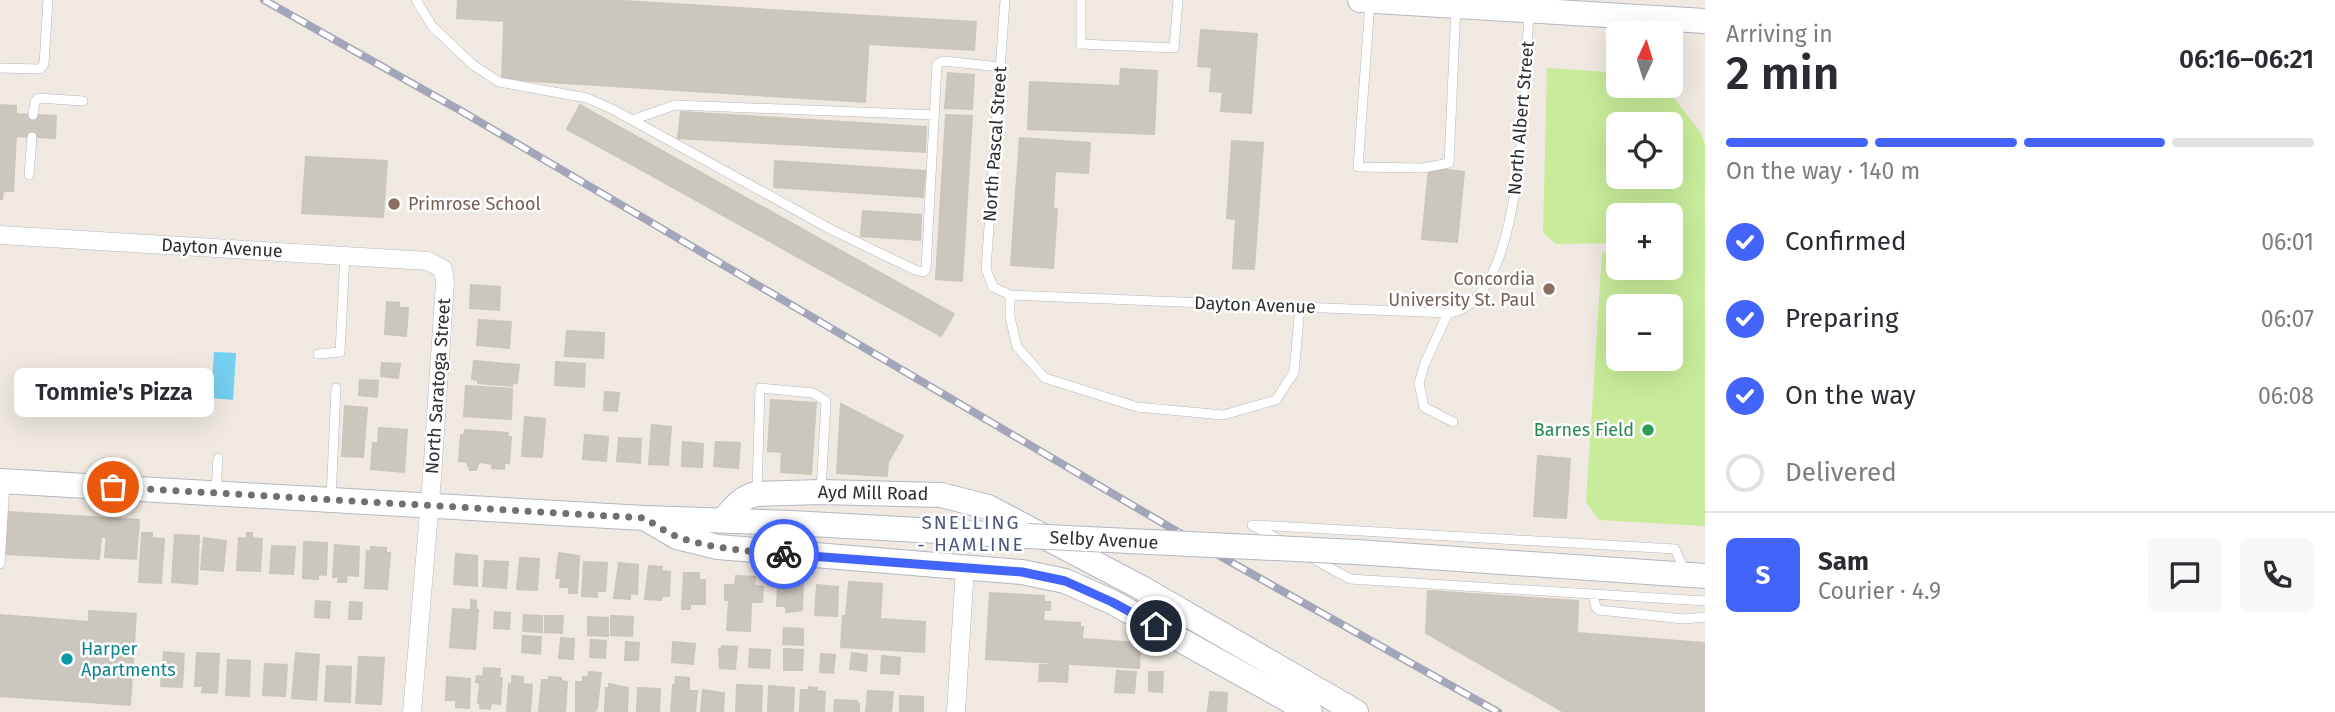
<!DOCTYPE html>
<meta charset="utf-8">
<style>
:root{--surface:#fff;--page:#f7f7f7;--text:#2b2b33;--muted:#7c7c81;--line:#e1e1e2;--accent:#4264fb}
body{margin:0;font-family:"Fira Sans",sans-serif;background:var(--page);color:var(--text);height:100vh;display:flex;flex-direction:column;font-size:26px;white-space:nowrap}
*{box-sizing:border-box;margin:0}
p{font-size:23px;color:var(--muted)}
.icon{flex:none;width:38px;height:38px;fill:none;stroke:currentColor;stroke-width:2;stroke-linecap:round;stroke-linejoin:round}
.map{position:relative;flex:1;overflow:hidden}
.details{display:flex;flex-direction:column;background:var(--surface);width:630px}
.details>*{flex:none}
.needle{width:46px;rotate:4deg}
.fabs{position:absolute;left:1606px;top:21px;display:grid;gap:14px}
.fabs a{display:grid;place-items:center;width:77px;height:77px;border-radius:10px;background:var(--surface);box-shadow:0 7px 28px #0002;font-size:35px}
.pin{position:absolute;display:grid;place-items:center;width:60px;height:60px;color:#fff;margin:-30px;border:4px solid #fff;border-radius:50%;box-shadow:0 2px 7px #0007}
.courier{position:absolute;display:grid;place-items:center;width:70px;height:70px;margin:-35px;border:5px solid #4264fb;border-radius:50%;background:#fff;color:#222;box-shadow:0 2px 9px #0007}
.bubble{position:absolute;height:49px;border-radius:10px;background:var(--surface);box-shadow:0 7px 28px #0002;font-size:23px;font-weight:600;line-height:49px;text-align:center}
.overview em{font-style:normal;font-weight:600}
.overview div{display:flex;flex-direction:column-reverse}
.overview{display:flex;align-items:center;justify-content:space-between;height:119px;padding:0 21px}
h1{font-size:46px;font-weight:600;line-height:52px}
.bar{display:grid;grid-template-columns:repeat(4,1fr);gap:10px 7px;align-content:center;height:84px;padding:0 21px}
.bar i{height:9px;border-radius:5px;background:var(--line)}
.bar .current{background:var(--accent)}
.bar p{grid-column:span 4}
.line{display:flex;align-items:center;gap:18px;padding:0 21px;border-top:2px solid var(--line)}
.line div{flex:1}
.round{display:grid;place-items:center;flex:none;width:74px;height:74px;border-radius:10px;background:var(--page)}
ol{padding:0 21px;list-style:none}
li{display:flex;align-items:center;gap:21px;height:77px}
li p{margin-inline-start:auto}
li .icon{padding:7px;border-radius:50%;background:var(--accent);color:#fff;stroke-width:4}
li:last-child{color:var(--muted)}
li i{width:38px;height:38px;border:4px solid var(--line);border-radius:50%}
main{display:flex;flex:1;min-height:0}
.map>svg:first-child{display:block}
</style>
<main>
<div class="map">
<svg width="1705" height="712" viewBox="0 0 1705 712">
<rect width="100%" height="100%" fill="#efe9e1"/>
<path fill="#c9ec9a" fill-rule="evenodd" d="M1547,68L1608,72L1619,76V86H1646L1671,94L1700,132L1705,145V526L1599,520L1586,502L1602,253L1619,247V268H1671V215H1619V243L1556,244L1543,233ZM1619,124H1671V177H1619ZM1619,306H1671V359H1619Z"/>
<path fill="#75cff0" d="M214,352L236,353L233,400L211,398Z"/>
<path fill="#cbc7bf" stroke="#cbc5ba" stroke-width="2" d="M458,0H505L504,21L457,18Z
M505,0H607L870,16L865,102L502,79Z
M870,16L976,22L974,50L869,44Z
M1201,30L1257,34L1251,113L1221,111L1223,92L1210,91L1212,67L1198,66Z
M1121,69L1157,71L1154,134L1028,129L1030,82L1120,86Z
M948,73L974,75L972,109L945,108Z
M0,105L16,106V114L56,116L55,138L16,136L13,191H3L2,199H0Z
M580,105L673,157L660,180L567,129Z
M681,112L926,127L925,152L678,138Z
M946,115L972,116L962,281L936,279Z
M1020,138L1090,143L1088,173L1055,171L1053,209L1015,206Z
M1232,141L1263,143L1254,269L1233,268L1236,219L1227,218Z
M306,157L387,161L383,217L302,213Z
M673,157L818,238L805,261L660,180Z
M775,161L925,171L923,197L774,187Z
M1429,168L1464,172L1457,242L1422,239Z
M1015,206L1057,209L1053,268L1011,265Z
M863,211L921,215L920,240L861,236Z
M818,238L954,314L941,336L805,261Z
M471,285L500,287L499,310L470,308Z
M387,302L399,303V308H408L406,336L385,334Z
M479,320L511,322L509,348L477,345Z
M567,331L604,333L603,358L565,356Z
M474,361L519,365L517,383H513L512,386L478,383V380L472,379Z
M556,362L585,364L584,387L555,385Z
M382,363L400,364L398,378L381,376Z
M360,380L378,381L377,397L359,395Z
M466,386L512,389L511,419L464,416Z
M605,392L619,393L617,411L604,410Z
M771,400L816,403L811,474L781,472L782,452L768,451Z
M841,404L903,436L888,462L887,476L837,473Z
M345,406L367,408L363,457L342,456Z
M525,417L545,419L542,457L522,456Z
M652,425L671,427L668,465L649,464Z
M379,428L407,430L404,472L371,469L373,443H378Z
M465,430L508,433L507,437H511L509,463H504V469L492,468L493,464L479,462L476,470H470L467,462L459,461L461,435L464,436Z
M585,435L608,437L606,461L583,459Z
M619,438L641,439L640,463L617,461Z
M683,442L703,444L702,467L682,466Z
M716,442L740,443L738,468L714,466Z
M1538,456L1570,459L1566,518L1534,516Z
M7,512L106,518L105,537L101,536L99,559L5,554Z
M108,518L139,520L136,559L105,557Z
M142,533H152V538L164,539L161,583L139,582Z
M247,533H252V538L262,539L260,571L237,570L239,538L246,539Z
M175,535L199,536L197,584L172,582Z
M204,538L226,541L223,571L201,569Z
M304,542L327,543L326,575L318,574V579L303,578Z
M335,545L359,547L358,576L347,575L346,582H338L339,577H333Z
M272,546L295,547L293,574L270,573Z
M371,547L386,548V553H390L387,589L365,588L367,551L371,552Z
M559,553L579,556L577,593H569V587H560L561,578H556Z
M456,554L477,556V586L454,584Z
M520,558L539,559L537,590L517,589Z
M485,561L508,562L506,588L483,586Z
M584,562L607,563L605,591H597V597L582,596Z
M619,563L638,565L637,594L630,593V599L614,598Z
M649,566L662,567L661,571L670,572L669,596H662L661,600L645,599Z
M684,573H699V580H705V604H690V609H682Z
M736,576L755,577L754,586L763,587L762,602H751L750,631L727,630L729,600H725V585H735Z
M789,581L803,582L802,610L786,612V606H777L778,584H789Z
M849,582L882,584L880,619L925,622L924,652L841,647L843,616H846Z
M817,585L838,587L837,616L815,615Z
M1428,591L1578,601L1577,633L1705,643V712H1564L1426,633Z
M990,593L1044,596V602H1050V610H1044L1043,621L1080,623V627H1083L1082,639L1140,643L1139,668L986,659Z
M471,600L476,601V610H478L475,649L450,647L453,609L471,610Z
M316,601L330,602L329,618L315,617Z
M350,602L362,603L361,619H349Z
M89,611L136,614L130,705L0,696V615L89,622Z
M495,612L510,613L509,629L494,628Z
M524,615L542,616V632L523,631Z
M545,616H563L562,633L545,632Z
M611,616L633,617L632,636L611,635Z
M588,617L608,618V636L588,635Z
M784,628L803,629V645L783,644Z
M523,636L541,637L540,654L522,652Z
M561,638L574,639L573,659L559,658Z
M591,640L606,641L605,658L590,657Z
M626,642L639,643L638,660H625Z
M673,642L695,644L693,664L672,662Z
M722,646L737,647L735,669L720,668L719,649H721Z
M750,649L770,650L769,668L749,667Z
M784,649L803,650L802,670H784Z
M164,652L184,654L182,687L161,686Z
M197,653L219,654L217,693L202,692L203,686H195Z
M296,653L319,655L316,700L292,698Z
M852,653L867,655L866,671L850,669Z
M821,654L835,655L833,673L820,672Z
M882,656L900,658L899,674L881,673Z
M359,657L384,658L381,704L356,703Z
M228,660L250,661L249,696L226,695Z
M265,664L287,665L285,696L263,695Z
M1040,665H1052L1051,681H1039Z
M1054,665L1068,666L1067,682L1053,681Z
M327,666L351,667L350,702L325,701Z
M484,668L500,669L499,678H502L500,704L491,703L490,709L480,708V703H478L480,683L476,682L477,676L483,677Z
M1117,671L1136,672L1134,693L1115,692Z
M589,672L601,673L597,708L595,712H576V682H583V677H588Z
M1149,672H1163L1162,692L1149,691Z
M512,676L523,677V684L532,685L530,712H507L509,684L512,685Z
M447,677L470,679L469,708L456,707V700H446Z
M549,677L561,678V681L567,682L565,711H539L542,680H549Z
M676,677L689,678V691H697L695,712H671L673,685H675Z
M609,684L628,688L627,712H605L606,688H609Z
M737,685L762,686L761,712H736Z
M769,686L794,688L793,712H768Z
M809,687L817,688L816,691L825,692L824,712H800L801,690H809Z
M638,688L660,689L659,712H637Z
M703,690L724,693L723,712H701Z
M868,691L893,692L891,712H866Z
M1210,692L1227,693L1226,712L1208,711Z
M900,696L923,697V712H900Z
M835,700L857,701V704H859V712H834Z"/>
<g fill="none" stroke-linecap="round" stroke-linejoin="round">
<g stroke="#b4b7c1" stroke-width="10">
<path id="lane" d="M416,0L432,26L473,65L499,82L587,98L614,110L832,230L915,270L923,272L926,269L937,64L943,61L1000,67
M1005,0L986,269L993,287L1010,295L1448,313C1527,306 1524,73 1529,14
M1081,0V44L1174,48L1178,0
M1370,2L1358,167L1423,168L1449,163L1456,6
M0,68L40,69L44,64L48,0
M33,115L35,102L38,98L83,101
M632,120L675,105L935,115
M29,175L32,137
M1010,295V317L1017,347L1045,378L1137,407L1223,415L1276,400L1294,372L1300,307
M1448,313L1425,363L1419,383L1424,407L1453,422
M318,354L340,352L345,255
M216,491L218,458
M757,492L760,388L813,393L826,401L821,491
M331,499L336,388
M1252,525L1281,541
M1256,525L1675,549L1685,572
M1312,558L1350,579L1705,601
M0,564L5,483
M1593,595L1596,607L1599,610L1684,619L1705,617"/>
</g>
<g stroke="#b4b7c1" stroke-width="19">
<path id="street" d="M0,235L428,261L443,269L445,282L432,477L412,712
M956,712L965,567"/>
</g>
<g stroke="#b4b7c1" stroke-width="26">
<path id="secondary" d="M1360,0L1705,21
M0,481L644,518L792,523L1027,536
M648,520L677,537L718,547L1022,572L1065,581L1112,602L1310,712
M723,520C732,510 742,496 757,494L821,492L941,495L988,507L1140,587L1356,712
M1356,552L1705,576"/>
</g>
<use href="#lane" stroke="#fff" stroke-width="9"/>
<use href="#street" stroke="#fff" stroke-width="18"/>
<use href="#secondary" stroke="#fff" stroke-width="24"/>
<g stroke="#a3a6b8" stroke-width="8">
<path id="rail" d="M264,0L463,112L1195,542L1498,712"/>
</g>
<use href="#rail" stroke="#fff" stroke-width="5" stroke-dasharray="16" stroke-linecap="butt"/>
<g stroke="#b4b7c1" stroke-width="26" stroke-linecap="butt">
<path id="secondary-bridge" d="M1027,536L1356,552"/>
</g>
<use href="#secondary-bridge" stroke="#fff" stroke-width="24"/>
</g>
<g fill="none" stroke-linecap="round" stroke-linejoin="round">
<path stroke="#726f6d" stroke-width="7" stroke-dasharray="0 12.6" d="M113,487L644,518C655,524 667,533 678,537C712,549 749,551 784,554"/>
<path stroke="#4264fb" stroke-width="9" d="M784,554L1022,572L1065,581L1112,602L1156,626"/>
</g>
<g fill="#8d6e63" stroke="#fff" stroke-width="2.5">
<circle cx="394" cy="204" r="7"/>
<circle cx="1549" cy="289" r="7"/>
</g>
<circle fill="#2e9e5b" stroke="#fff" stroke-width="2.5" cx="1648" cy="430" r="7"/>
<circle fill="#0f9aa8" stroke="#fff" stroke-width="2.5" cx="67" cy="659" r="7"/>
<g text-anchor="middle" stroke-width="5" stroke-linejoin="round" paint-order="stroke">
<g font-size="18" fill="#2e2e2e" stroke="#fff">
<text transform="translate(1521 118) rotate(-85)" y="6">North Albert Street</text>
<text transform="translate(995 144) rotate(-86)" y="6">North Pascal Street</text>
<text transform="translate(222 248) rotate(3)" y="6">Dayton Avenue</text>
<text transform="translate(1255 305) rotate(2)" y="6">Dayton Avenue</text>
<text transform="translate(438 386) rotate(-86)" y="6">North Saratoga Street</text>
<text transform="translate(873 493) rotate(1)" y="6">Ayd Mill Road</text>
<text transform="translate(1104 540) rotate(3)" y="6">Selby Avenue</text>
</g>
<g font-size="18" fill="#785e54" stroke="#fff" text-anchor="start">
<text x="408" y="210">Primrose School</text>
<text x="1535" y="285" text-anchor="end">Concordia<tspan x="1535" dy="21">University St. Paul</tspan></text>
</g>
<g font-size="18" fill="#27864d" stroke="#fff" text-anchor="end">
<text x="1634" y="436">Barnes Field</text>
</g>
<g font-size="18" fill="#0d838f" stroke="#fff" text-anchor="start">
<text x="81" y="655">Harper<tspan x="81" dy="21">Apartments</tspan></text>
</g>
<g font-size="19" letter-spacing="2" fill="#4d5680" stroke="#fff">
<text x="971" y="529">SNELLING<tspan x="971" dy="22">- HAMLINE</tspan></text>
</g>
</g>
</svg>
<div class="fabs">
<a><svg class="needle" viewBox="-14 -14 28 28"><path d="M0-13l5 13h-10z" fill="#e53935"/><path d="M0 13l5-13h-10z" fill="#7c7c81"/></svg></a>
<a><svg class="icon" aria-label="locate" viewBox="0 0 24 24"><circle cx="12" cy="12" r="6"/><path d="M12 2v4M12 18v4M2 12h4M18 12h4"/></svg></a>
<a>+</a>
<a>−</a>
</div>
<div class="pin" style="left:113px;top:487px;background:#ea580c"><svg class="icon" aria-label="bag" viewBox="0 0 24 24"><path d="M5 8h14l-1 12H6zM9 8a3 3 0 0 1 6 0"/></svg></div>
<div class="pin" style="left:1156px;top:626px;background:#1f2937"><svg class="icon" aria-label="home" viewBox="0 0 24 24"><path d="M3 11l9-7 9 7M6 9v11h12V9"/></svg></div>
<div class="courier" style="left:784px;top:554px"><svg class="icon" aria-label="bike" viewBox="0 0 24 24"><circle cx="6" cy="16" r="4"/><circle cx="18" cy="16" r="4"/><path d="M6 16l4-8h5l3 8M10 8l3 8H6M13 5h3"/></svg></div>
<div class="bubble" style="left:14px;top:368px;width:200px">Tommie's Pizza</div>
</div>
<section class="details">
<div class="overview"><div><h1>2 min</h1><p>Arriving in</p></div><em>06:16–06:21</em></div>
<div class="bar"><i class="current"></i><i class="current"></i><i class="current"></i><i></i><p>On the way · 140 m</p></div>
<ol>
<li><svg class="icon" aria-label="check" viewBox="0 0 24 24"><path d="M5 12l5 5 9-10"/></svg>Confirmed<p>06:01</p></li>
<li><svg class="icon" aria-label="check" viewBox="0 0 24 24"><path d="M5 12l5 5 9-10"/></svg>Preparing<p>06:07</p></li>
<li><svg class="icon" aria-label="check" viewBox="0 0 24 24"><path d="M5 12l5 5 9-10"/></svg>On the way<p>06:08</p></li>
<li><i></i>Delivered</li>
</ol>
<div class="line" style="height:126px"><b class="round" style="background:var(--accent);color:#fff">S</b><div><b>Sam</b><p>Courier · 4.9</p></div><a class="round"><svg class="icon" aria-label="chat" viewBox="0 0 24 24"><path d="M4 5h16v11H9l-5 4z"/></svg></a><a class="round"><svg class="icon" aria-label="phone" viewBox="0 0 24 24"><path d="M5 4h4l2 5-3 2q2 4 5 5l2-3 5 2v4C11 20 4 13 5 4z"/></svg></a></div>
</section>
</main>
